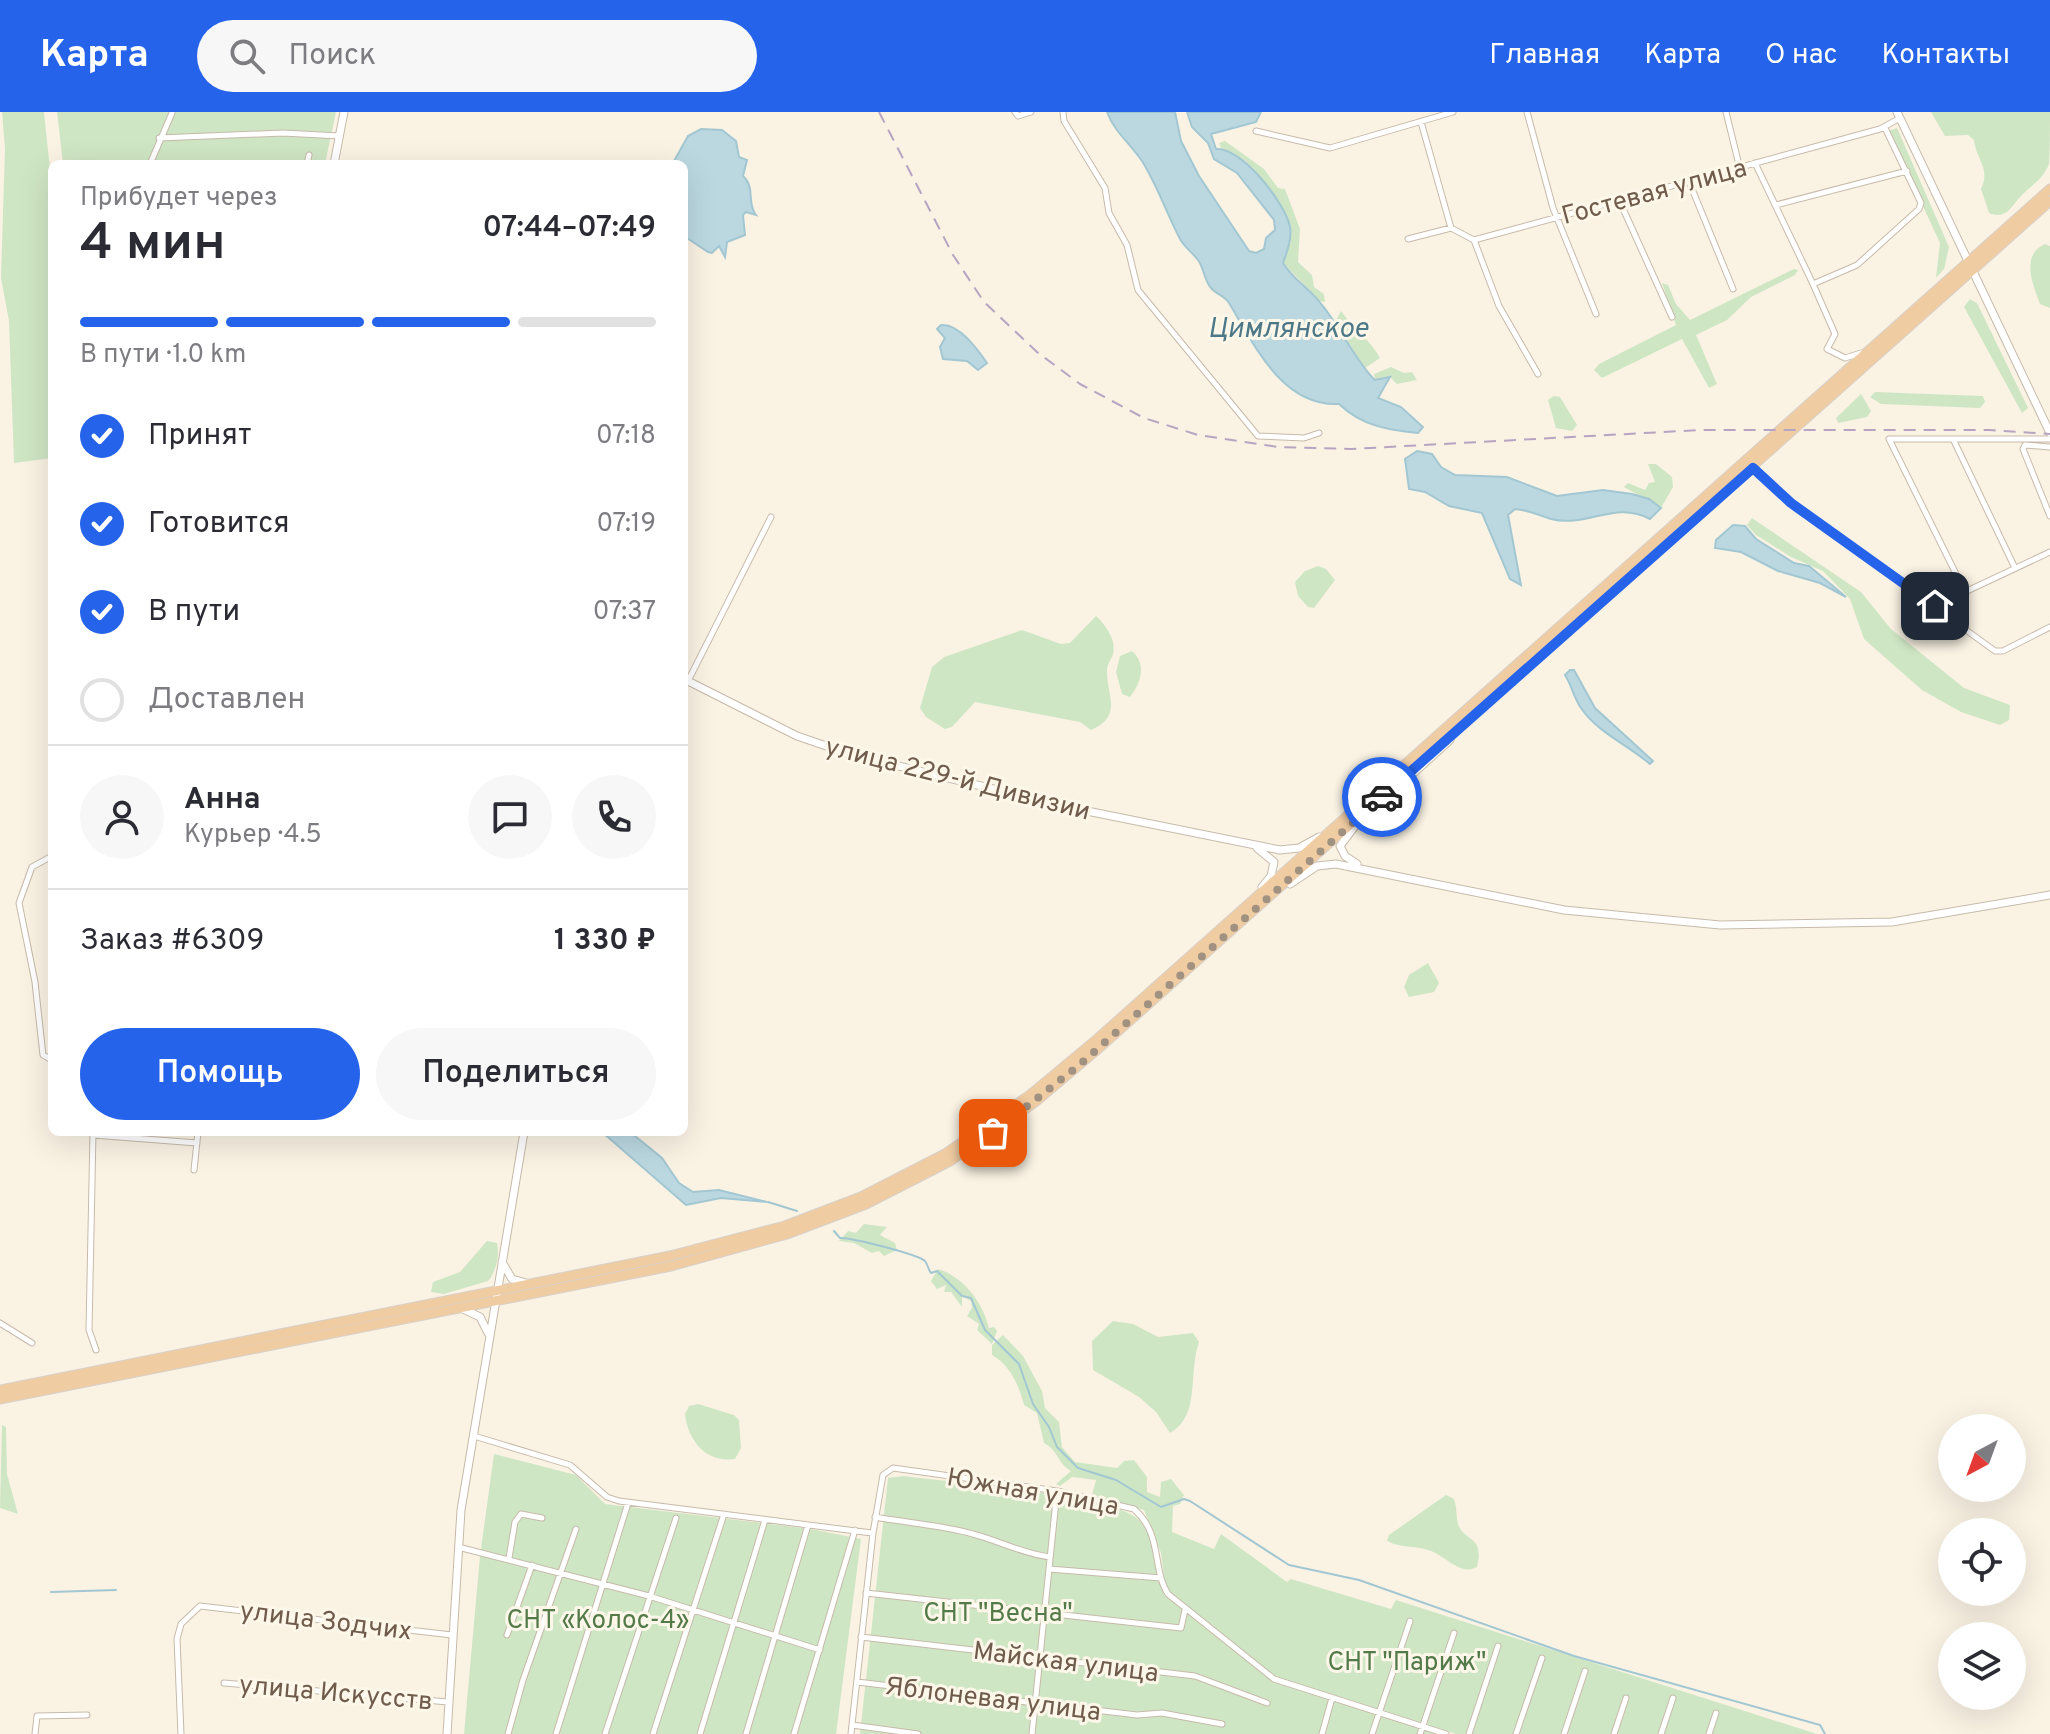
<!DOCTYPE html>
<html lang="ru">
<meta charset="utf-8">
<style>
:root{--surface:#fff;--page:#f7f7f7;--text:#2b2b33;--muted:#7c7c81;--line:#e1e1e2;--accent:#2563eb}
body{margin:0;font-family:Overpass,sans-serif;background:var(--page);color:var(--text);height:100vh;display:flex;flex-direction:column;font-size:30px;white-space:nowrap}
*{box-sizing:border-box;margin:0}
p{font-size:26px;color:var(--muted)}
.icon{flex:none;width:44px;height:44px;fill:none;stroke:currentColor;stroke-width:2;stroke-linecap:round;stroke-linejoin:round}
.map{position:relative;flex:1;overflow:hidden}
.details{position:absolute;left:48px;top:48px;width:640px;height:976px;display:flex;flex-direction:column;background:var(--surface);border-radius:12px;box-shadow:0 8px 32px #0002}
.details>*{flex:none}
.needle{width:52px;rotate:221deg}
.controls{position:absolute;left:1938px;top:1302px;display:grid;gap:16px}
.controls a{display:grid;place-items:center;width:88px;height:88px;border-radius:50%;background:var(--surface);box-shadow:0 8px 32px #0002;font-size:40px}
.pin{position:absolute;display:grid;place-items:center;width:68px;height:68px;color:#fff;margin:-34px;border-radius:16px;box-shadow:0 4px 12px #0006}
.courier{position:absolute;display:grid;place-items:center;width:80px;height:80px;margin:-40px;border:6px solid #2563eb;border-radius:50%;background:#fff;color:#222;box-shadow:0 2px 10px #0007}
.overview em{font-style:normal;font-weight:600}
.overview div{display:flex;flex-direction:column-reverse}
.overview{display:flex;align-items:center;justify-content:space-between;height:136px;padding:0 32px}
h1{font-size:52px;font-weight:600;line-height:60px}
.bar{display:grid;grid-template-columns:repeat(4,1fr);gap:12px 8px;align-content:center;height:96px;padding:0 32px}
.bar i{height:10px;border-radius:6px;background:var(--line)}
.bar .active{background:var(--accent)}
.bar p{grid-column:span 4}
.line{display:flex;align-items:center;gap:20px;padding:0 32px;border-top:2px solid var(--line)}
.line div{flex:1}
.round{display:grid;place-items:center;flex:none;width:84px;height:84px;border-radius:42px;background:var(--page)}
ol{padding:0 32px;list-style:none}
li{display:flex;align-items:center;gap:24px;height:88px}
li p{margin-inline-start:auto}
li .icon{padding:8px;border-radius:50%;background:var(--accent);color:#fff;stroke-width:4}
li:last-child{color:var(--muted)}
li i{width:44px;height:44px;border:4px solid var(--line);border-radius:50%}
.cta{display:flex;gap:16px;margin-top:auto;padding:16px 32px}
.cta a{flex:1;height:92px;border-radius:48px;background:var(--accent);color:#fff;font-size:32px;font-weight:600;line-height:92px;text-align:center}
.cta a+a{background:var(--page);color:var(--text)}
header{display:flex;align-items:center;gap:48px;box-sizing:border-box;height:112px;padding:0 40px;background:var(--accent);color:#fff}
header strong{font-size:38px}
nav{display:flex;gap:44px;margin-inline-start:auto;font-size:28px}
.search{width:560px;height:72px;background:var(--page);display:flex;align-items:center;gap:20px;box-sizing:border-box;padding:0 28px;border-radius:44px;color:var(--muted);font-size:30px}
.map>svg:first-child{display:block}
</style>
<header>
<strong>Карта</strong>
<div class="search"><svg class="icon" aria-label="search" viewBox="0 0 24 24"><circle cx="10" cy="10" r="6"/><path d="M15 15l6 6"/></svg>Поиск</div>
<nav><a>Главная</a><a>Карта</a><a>О нас</a><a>Контакты</a></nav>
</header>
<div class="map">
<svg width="2050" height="1622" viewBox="0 0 2050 1622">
<rect width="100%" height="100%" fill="#faf3e4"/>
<path fill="#cfe6c4" d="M2,0H44L52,76V346L14,351L9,209L1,166L5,36Z
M57,0H336L325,52H63Z
M1931,0H2050C2050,14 2050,40 2049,52C2042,70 2030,73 2020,85C2011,95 2006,108 1989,101L1981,77C1991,56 1976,48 1974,28L1968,23L1945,24Z
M1897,16L1949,135L1944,157L1936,166L1940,131L1888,19Z
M1225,29L1264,57L1278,76L1285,77L1300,117L1298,150L1312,163L1314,175L1324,182L1325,190L1320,189L1283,151L1291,130C1277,95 1262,48 1221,36L1219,31Z
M2045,132L2050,134V196L2040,192C2033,173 2020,143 2045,132Z
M1794,157L1798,158L1795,163L1751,185L1727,208L1696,223L1717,272L1709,276L1682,227L1602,266L1594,258L1599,252L1676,213L1662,171L1668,173L1676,192L1690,208Z
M1970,187L1977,191L2028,296L2022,301L1964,195Z
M1341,199C1353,215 1371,229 1380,246L1365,256L1335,210Z
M1391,255L1404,261L1412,260L1417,268L1397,272L1390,265L1375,268L1374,262Z
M1875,280L1983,284L1985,290L1980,296L1881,292L1870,285Z
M1861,282L1871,299L1867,305L1838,311L1836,306Z
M1554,284L1560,285L1577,313L1572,319L1556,316L1548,288Z
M1648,352H1656L1672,365L1673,375L1661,396L1624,375L1628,371L1645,378L1649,371L1655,370Z
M1752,406L1861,480L1891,517L1964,576L2010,593L2009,608L2000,613L1961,600L1922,578L1864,527L1850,487L1823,459L1791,445L1756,423L1747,413Z
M1318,454L1326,457L1335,468L1314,496L1308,495L1298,484L1295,470L1305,459Z
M1096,504C1105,512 1117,528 1113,542C1111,548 1107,552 1107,559C1107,585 1123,604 1091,618L1080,610L975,590L952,615L945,617L926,605L920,596L932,555L944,545L1022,518L1061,532L1070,531Z
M1132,539C1147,552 1141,571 1130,585L1122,582L1116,560L1120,544Z
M1428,851L1439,871L1434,880L1409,885L1404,875L1409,863Z
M864,1112L887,1115L880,1123L895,1131L897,1138L884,1144L879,1139L872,1141L854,1131L839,1129L848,1119L856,1121Z
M487,1129L497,1131C500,1143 496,1160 488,1169L444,1182L431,1180L433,1170L460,1160Z
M938,1157C964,1165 983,1191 989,1216L994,1215L997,1219L992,1232L977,1218L979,1212L967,1204L972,1196L971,1189L962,1184V1195L951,1180H944L946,1173L937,1177L931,1169Z
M1113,1209L1133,1212L1158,1225L1193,1221L1199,1230C1188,1261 1201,1304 1170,1321L1156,1300L1139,1285L1093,1258L1092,1229Z
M1003,1223L1023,1244L1042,1279L1045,1296L1059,1310L1062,1335L1075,1350L1117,1356L1124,1349L1134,1348L1147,1365V1380L1160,1385L1161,1370L1171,1367L1184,1383L1180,1392L1173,1394L1172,1420L1214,1437L1221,1422L1287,1470L1291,1467L1391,1497L1396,1488L1817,1622H1456L1276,1565L1172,1483L1165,1472L1161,1441L1144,1398L1092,1383L1096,1368L1072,1365L1060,1374L1056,1372L1071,1359C1058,1352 1058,1338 1044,1331L1037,1301L1024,1293C1019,1274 1011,1254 992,1243V1233Z
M698,1292L734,1303L739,1308L741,1336L735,1347C706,1351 688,1329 685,1302L689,1294Z
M2,1313L6,1315L7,1362L18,1402L0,1396Z
M494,1342L576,1363L605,1392L811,1417L861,1427L836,1622H464L480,1444Z
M903,1364C946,1370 1114,1382 1139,1408C1159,1428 1154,1459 1165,1483L1270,1568L1442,1622H860L888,1366Z
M1446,1383L1454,1387C1457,1395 1456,1404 1458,1412C1464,1430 1485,1423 1477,1455C1460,1464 1447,1445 1431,1439C1416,1433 1402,1437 1387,1429L1389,1423Z"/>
<path fill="#bbd8e1" stroke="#a2c7d2" stroke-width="2" d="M1107,0H1175L1181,29L1199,64L1249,139L1256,141L1264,137L1266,126L1275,118L1274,108L1237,61L1214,47L1208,31L1192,15L1187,0H1261L1256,10L1211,22L1216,37C1241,34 1286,92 1290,115C1292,128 1287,139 1283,151C1293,168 1311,177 1322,193C1339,214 1360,255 1375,268L1390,265L1378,286L1401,295L1423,315L1418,321C1388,318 1362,314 1339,292C1282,295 1254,232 1229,191C1225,184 1216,182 1211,176C1204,168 1204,156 1198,148C1192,140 1183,134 1179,125C1167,102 1159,78 1145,54C1134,34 1115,22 1107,0Z
M701,17L722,18L736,29L739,45L747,48L743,64C756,76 746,90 756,103L746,100L743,103L745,123L727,130L725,145L719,134L712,141L708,140L684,124V52L673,51L688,24Z
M941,213C959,211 978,238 987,251L978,258L967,249L943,247L940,235L945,226L937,217Z
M1417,339L1432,342L1441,355L1455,363L1507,365L1557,384L1603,378L1632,382L1649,387L1661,396L1650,407C1615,388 1587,416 1551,407C1538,403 1529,398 1515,397L1508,403L1521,473L1510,467L1482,401L1449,394L1425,380L1409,377L1405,347Z
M1733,413L1745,414L1756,427L1794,451L1809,454L1846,485L1820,471L1778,459L1741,440L1715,436L1716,428Z
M1570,558H1574L1595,596L1653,649L1650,652C1628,633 1597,620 1581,596C1573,584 1572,574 1565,563Z
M602,1020H630L662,1046L679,1071L693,1080L719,1078L767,1090L721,1086L686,1093Z"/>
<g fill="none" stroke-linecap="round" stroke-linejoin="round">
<path stroke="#a2c7d2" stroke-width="2" d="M768,1090L797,1099
M834,1119L840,1126C849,1125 917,1142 925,1149C928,1153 928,1157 931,1161L937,1159L962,1184L971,1186L985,1218L1019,1252L1033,1292L1049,1315L1057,1335L1078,1356L1116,1368L1161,1395L1184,1387L1190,1389L1289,1453L1359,1468L1574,1544L1820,1613L1825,1622
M51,1480L116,1478"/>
<g stroke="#c7baaa" stroke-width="7">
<path id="minor" d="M1015,0L1018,4L1031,0
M1063,0L1064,9L1105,76L1109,101L1127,133L1138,178L1258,324L1304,326L1319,321
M1527,0L1553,96L1596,202
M1726,0L1740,57
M1421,10L1451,116
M1256,19L1330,36L1453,0
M159,26L283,21L340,24
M1755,51L1813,172
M150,52L172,1
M307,52L309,43
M1690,72L1733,177
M1620,90L1672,205
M1776,93L1907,59
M1408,127L1451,116L1474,128L1880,17L1900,6
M1474,128L1499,194L1538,262
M1861,241L1845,246L1827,237L1835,222L1813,172L1857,153L1919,97L1921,91L1885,16
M1954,329L2015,456
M2050,335L2025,333L2023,337L2050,404
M1753,356L1791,391L1995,539H2003L2050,515
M1965,480L1889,327H2050
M1935,494L2050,440
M688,569L771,405
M52,744L32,755L19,791L35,870L43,943L52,948
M93,1020L89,1218L96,1238
M93,1023L197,1031
M194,1058L198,1020
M0,1211L32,1231
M474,1324L570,1353L607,1385L619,1389L872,1421
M875,1405C908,1411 942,1413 973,1422C1000,1429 1023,1442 1050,1445
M458,1435L649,1484L820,1538
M509,1446L515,1410L521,1402L542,1406
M1049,1457L1161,1466
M866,1481L1181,1516L1185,1498
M507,1523L532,1453
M861,1525L1195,1564L1267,1591
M857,1570L1137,1603L1162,1601L1222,1612
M224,1571L448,1590
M852,1613L918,1622
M35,1622L37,1604L87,1603
M181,1622L177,1527L181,1512L200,1494L452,1523
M508,1622L523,1568L576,1417
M556,1622L628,1391
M605,1622L676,1406
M653,1622L724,1402
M700,1622L765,1408
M746,1622L808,1413
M794,1622L855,1418
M851,1622L873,1421L883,1363L893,1356L1057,1379L1134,1397C1163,1422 1152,1458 1168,1482L1274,1567L1446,1622
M1032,1622L1057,1379
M1322,1622L1332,1586
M1372,1622L1410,1509
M1420,1622L1454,1521
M1469,1622L1498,1534
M1516,1622L1542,1546
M1564,1622L1585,1559
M1614,1622L1626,1586
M1661,1622L1673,1586
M1709,1622L1716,1601"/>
</g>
<g stroke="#c7baaa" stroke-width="9">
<path id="tertiary" d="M1897,0L2050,321
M334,52L344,0
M684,567L797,624L853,643L1077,697L1280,738L1299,736L1319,725
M1373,698L1450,628
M1355,714L1340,734L1345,744L1357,752
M1257,736L1274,750L1271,764L1262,775
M1290,772L1317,754L1336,752L1564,798L1720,813L1892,810L2050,783
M502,1150L512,1167L526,1171
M461,1196L480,1205L488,1221
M447,1622L461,1398L524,1020"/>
</g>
<g stroke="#d7d1cd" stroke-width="11">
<path id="trunk" d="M0,1278L670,1144L785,1114L861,1085L945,1042L1030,983L1095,929L2050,77
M0,1287L671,1154L787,1122L866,1092L950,1049L1035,990L1099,936L2050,89"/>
</g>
<use href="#minor" stroke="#fff" stroke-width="5"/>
<use href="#tertiary" stroke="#fff" stroke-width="7"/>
<use href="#trunk" stroke="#f0cca2" stroke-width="9"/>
<path stroke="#b7a4c2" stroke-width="2" stroke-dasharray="12 8" stroke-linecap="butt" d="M879,0L953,143L984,190L1037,240L1080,272L1144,306L1198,323L1278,335L1351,337L1700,318H1990L2050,322"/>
</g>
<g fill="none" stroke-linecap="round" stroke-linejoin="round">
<path stroke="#a09181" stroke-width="8" stroke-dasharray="0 14.4" d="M993,1021L1077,955L1382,685"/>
<path stroke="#2563eb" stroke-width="10" d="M1382,685L1753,356L1791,391L1935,494"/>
</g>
<g text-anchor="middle" stroke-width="6" stroke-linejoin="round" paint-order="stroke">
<g font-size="26" fill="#705c4c" stroke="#fdf7ea">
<text transform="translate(1654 79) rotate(-15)" y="9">Гостевая улица</text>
<text transform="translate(958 666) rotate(14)" y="9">улица 229-й Дивизии</text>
<text transform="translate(1033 1379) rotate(10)" y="9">Южная улица</text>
<text transform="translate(326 1508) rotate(7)" y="9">улица Зодчих</text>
<text transform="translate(1066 1549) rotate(7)" y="9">Майская улица</text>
<text transform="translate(336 1580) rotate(5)" y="9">улица Искусств</text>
<text transform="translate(993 1586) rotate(7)" y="9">Яблоневая улица</text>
</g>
<g font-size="26" fill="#537a49" stroke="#fdf7ea">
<text x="998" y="1509">СНТ "Весна"</text>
<text x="598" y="1516">СНТ «Колос-4»</text>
<text x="1407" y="1558">СНТ "Париж"</text>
</g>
<g font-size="28" font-style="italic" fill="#4c7888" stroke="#fdf7ea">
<text x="1288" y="225">Цимлянское</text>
</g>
</g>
</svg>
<div class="controls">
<a><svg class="needle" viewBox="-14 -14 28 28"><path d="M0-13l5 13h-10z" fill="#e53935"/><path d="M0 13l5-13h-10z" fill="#7c7c81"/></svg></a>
<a><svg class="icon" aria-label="locate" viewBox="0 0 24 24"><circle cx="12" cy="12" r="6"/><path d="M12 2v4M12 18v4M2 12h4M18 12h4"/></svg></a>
<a><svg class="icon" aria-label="layers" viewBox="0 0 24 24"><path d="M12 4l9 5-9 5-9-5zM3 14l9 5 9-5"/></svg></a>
</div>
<div class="pin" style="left:993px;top:1021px;background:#ea580c"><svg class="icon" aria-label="bag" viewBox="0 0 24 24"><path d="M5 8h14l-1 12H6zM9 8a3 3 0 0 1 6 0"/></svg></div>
<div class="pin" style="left:1935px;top:494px;background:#1f2937"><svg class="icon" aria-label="home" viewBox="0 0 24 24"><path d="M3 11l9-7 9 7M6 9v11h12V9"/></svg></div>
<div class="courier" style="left:1382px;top:685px"><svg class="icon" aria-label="car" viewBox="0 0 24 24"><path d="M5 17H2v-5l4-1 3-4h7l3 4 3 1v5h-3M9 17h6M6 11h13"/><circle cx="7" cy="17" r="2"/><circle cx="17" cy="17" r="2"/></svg></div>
<section class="details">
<div class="overview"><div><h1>4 мин</h1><p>Прибудет через</p></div><em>07:44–07:49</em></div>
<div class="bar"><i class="active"></i><i class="active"></i><i class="active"></i><i></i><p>В пути · 1.0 km</p></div>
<ol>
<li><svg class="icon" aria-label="check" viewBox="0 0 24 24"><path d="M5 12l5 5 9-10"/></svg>Принят<p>07:18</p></li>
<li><svg class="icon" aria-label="check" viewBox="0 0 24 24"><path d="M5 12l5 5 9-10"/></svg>Готовится<p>07:19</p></li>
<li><svg class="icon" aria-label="check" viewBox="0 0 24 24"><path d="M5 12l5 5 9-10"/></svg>В пути<p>07:37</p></li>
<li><i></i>Доставлен</li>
</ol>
<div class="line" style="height:144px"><a class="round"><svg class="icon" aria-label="person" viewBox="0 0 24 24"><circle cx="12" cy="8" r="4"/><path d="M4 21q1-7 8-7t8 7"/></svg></a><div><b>Анна</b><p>Курьер · 4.5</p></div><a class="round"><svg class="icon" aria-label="chat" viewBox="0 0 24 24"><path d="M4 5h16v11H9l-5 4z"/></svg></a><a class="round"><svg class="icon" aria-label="phone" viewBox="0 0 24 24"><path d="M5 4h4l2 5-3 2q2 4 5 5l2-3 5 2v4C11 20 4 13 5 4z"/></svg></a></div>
<div class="line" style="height:104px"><div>Заказ #6309</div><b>1 330 ₽</b></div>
<div class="cta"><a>Помощь</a><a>Поделиться</a></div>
</section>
</div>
